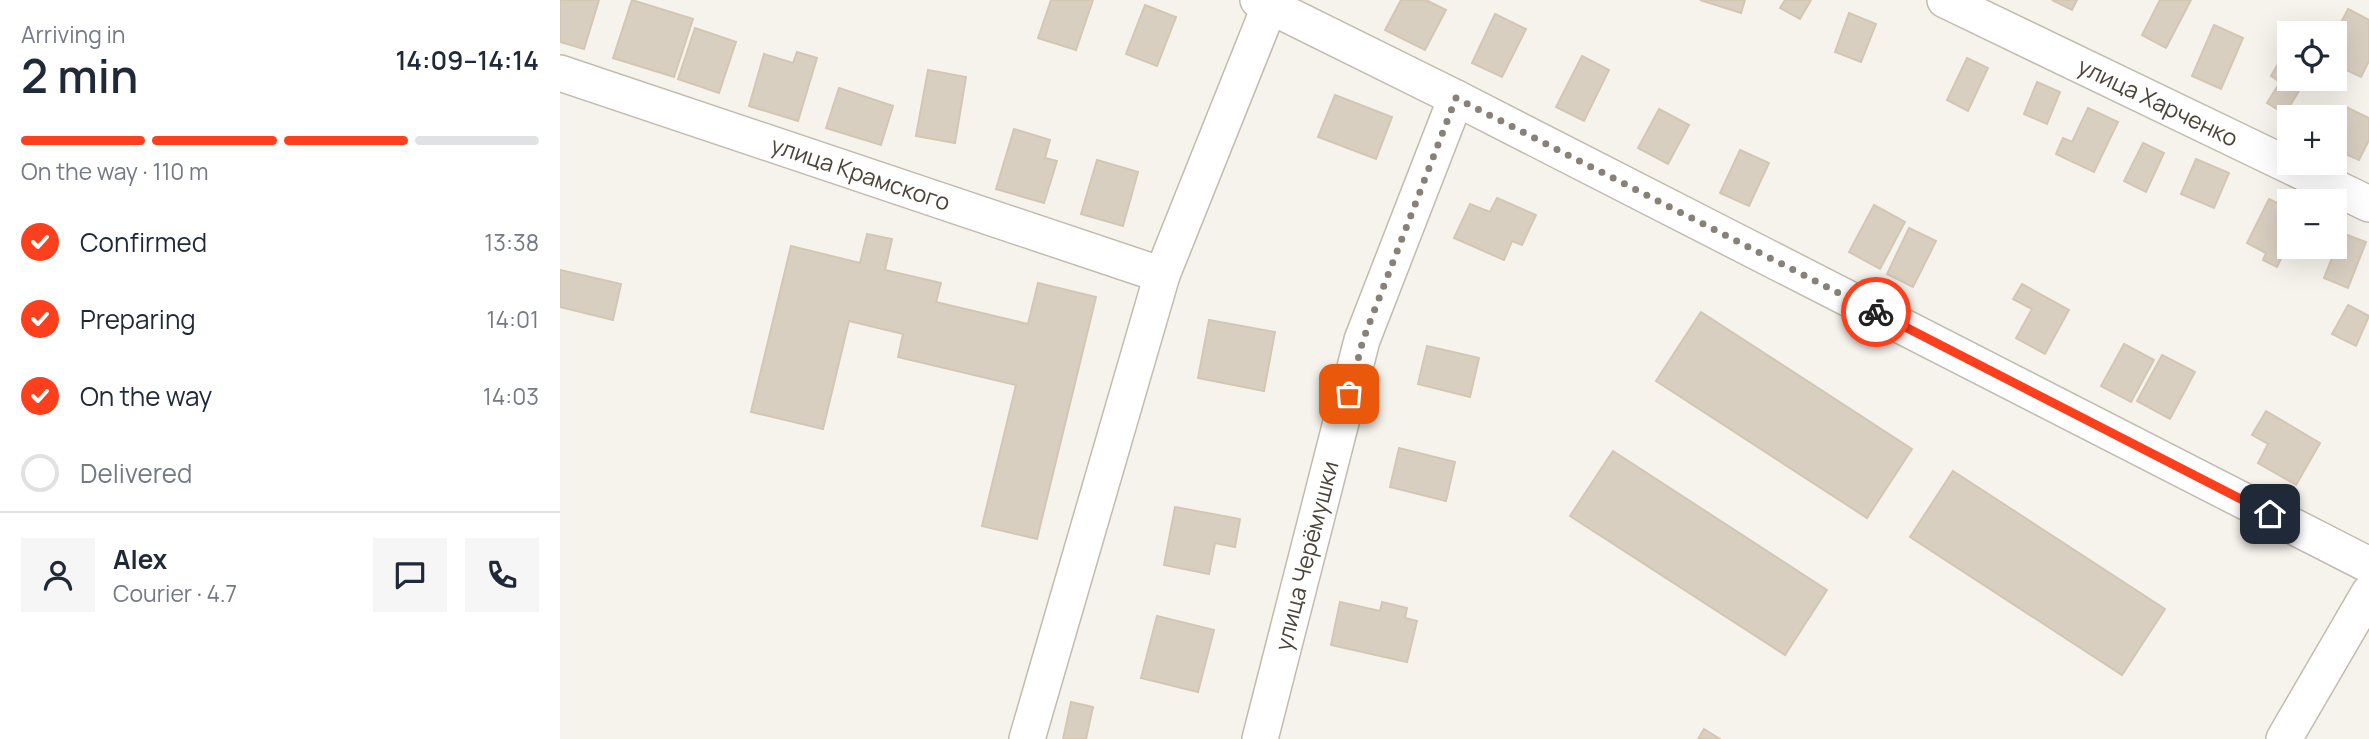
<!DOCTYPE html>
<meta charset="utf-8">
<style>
:root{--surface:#fff;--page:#f6f6f7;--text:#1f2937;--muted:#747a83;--line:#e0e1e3;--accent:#fc3f1d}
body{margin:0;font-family:Manrope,sans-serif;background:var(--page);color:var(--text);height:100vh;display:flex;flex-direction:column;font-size:26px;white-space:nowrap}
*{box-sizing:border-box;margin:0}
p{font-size:23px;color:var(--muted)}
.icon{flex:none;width:38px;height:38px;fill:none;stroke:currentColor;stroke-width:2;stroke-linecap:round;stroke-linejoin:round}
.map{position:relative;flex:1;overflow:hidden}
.panel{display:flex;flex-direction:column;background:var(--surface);width:560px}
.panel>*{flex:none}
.fabs{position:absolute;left:1717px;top:21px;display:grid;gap:14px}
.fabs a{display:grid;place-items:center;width:70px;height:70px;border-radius:0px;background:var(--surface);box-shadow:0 7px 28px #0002;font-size:35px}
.pin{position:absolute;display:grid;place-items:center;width:60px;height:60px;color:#fff;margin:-30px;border-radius:14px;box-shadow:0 4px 10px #0006}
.courier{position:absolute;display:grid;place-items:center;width:70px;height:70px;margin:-35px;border:5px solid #fc3f1d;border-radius:50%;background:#fff;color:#222;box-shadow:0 2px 9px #0007}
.headline em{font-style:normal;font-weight:600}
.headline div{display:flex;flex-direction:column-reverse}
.headline{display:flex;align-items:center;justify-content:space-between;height:119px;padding:0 21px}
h1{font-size:46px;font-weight:600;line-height:52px}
.bar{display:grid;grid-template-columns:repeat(4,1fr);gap:10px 7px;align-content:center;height:84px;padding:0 21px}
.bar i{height:9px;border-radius:5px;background:var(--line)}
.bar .current{background:var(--accent)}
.bar p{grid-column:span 4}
.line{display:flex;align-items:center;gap:18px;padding:0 21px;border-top:2px solid var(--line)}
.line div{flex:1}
.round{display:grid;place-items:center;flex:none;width:74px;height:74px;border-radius:0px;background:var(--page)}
ol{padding:0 21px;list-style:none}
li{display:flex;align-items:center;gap:21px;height:77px}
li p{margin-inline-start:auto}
li .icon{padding:7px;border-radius:50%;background:var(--accent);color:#fff;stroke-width:4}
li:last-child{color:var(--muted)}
li i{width:38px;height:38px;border:4px solid var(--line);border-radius:50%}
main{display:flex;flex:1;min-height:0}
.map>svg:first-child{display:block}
</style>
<main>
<section class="panel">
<div class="headline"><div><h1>2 min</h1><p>Arriving in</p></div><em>14:09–14:14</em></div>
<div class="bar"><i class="current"></i><i class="current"></i><i class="current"></i><i></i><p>On the way · 110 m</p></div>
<ol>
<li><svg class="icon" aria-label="check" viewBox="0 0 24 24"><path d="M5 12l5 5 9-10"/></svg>Confirmed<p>13:38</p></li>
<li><svg class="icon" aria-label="check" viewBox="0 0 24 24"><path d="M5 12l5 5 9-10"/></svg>Preparing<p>14:01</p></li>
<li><svg class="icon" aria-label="check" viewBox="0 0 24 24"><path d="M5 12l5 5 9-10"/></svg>On the way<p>14:03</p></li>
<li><i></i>Delivered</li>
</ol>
<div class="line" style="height:126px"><a class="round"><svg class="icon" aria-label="person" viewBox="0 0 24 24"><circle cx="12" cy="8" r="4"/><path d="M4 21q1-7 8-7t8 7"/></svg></a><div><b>Alex</b><p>Courier · 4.7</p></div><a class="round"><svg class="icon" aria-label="chat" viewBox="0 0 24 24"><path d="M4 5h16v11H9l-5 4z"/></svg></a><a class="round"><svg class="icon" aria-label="phone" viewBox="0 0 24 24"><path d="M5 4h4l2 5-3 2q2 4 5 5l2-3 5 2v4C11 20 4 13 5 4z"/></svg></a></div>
</section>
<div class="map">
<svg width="1809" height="739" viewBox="0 0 1809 739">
<rect width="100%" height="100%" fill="#f6f3ec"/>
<path fill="#d8cfc1" stroke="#d3c7b4" stroke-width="2" d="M0,0H39L24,49L0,42Z
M72,0L133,19L114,77L53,58Z
M491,0H533L516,50L478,38Z
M841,0H866L886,10L865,50L825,30Z
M1140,0H1185L1181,13Z
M1225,0H1251L1240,19L1220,8Z
M1492,0H1517L1512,10Z
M1600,0H1631L1606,48L1582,35Z
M585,5L616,17L597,66L566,54Z
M1788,9L1809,20V61L1801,77L1774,64V36Z
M1289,13L1316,24L1301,62L1275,52Z
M935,14L966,29L942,77L912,63Z
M1654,25L1683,38L1661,89L1632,76Z
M135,28L176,42L159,93L118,79Z
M1729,45V79H1746L1725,114L1707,103L1720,82L1711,76Z
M237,52L257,58L238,121L189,106L204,54L233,63Z
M1022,56L1049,70L1024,121L996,107Z
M1407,58L1428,68L1408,111L1387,100Z
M368,70L406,77L395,143L356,136Z
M1477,82L1500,92L1487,124L1464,114Z
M279,88L333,106L321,145L266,128Z
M775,95L832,117L816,159L758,137Z
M1784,106L1809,118V140L1799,160L1774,149V126Z
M1528,108L1558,122L1534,172L1496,154L1503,138L1512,142Z
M1099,109L1129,125L1108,164L1078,148Z
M454,129L490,140L485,158L497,161L484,203L436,189Z
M1583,143L1604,153L1586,192L1564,181Z
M1180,150L1209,163L1189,206L1160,193Z
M1636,159L1669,173L1654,208L1621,194Z
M537,160L578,172L563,226L521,214Z
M937,198L976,215L962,245L952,241L944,260L894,238L910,204L930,212Z
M1709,199L1729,209V243L1717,267L1703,260L1706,253L1687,243Z
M1314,205L1345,222L1320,269L1289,252Z
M1349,228L1376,241L1353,287L1327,274Z
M1782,233L1806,242L1788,288L1764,278Z
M307,234L332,239L325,270L381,283L376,302L468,324L478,283L536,297L477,539L422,526L456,385L338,357L343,334L289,321L263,429L191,412L231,246L300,263Z
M0,270L61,284L53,320L0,307Z
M1462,284L1509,310L1485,354L1456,338L1472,309L1453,299Z
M1788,305L1809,316L1796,346L1772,334Z
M1141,312L1352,449L1307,518L1096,381Z
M649,320L715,332L704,391L638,378Z
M1564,344L1594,360L1571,402L1541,386Z
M867,346L919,358L910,397L858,384Z
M1602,355L1635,372L1610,419L1577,401Z
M1706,411L1760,443L1736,485L1698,463L1708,444L1692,435Z
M839,448L895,462L886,501L830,487Z
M1053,451L1267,590L1225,655L1010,516Z
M1393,471L1605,609L1562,675L1350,537Z
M615,507L680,519L675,547L655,543L649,574L604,565Z
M780,602L820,611L822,602L847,608L845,618L857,621L847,662L771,645Z
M597,616L654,630L638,692L581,678Z
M511,702L533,707L526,739H503Z
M1144,729L1160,739H1138Z"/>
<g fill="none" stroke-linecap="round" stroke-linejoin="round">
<g stroke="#c2bbae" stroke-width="38">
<g id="minor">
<path d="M698,0L896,98L1809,565"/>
<path id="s1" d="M1385,0L1809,204"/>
<path id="s2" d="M0,73L602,275"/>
<path d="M467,739L602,275L712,0"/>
<path id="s3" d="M700,739L802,340L896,98"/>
<path d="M1724,739L1809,593"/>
</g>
</g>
<use href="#minor" stroke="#fff" stroke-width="35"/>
</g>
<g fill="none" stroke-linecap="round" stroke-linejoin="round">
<path stroke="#878178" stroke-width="7" stroke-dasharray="0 12.6" d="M789,394L803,340L896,98L1316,312"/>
<path stroke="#fc3f1d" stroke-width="9" d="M1316,312L1710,514"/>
</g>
<g text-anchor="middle" stroke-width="6" stroke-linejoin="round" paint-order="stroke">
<g font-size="23" fill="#4b4439" stroke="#fff">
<text dy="8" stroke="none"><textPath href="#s1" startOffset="236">улица Харченко</textPath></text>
<text dy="8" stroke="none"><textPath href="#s2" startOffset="317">улица Крамского</textPath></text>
<text dy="8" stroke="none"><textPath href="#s3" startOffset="189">улица Черёмушки</textPath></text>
</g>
</g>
</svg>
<div class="fabs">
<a><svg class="icon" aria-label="locate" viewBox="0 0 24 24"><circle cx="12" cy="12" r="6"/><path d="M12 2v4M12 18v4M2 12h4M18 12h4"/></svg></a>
<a>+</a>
<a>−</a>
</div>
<div class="pin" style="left:789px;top:394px;background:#ea580c"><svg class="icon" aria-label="bag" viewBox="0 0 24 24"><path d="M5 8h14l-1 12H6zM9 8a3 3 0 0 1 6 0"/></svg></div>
<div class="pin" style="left:1710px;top:514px;background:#1f2937"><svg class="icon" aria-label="home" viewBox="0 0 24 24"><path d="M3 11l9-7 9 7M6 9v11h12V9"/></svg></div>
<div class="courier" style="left:1316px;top:312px"><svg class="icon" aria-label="bike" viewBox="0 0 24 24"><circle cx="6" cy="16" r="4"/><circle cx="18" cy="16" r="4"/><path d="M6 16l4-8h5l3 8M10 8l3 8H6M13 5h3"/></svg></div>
</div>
</main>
